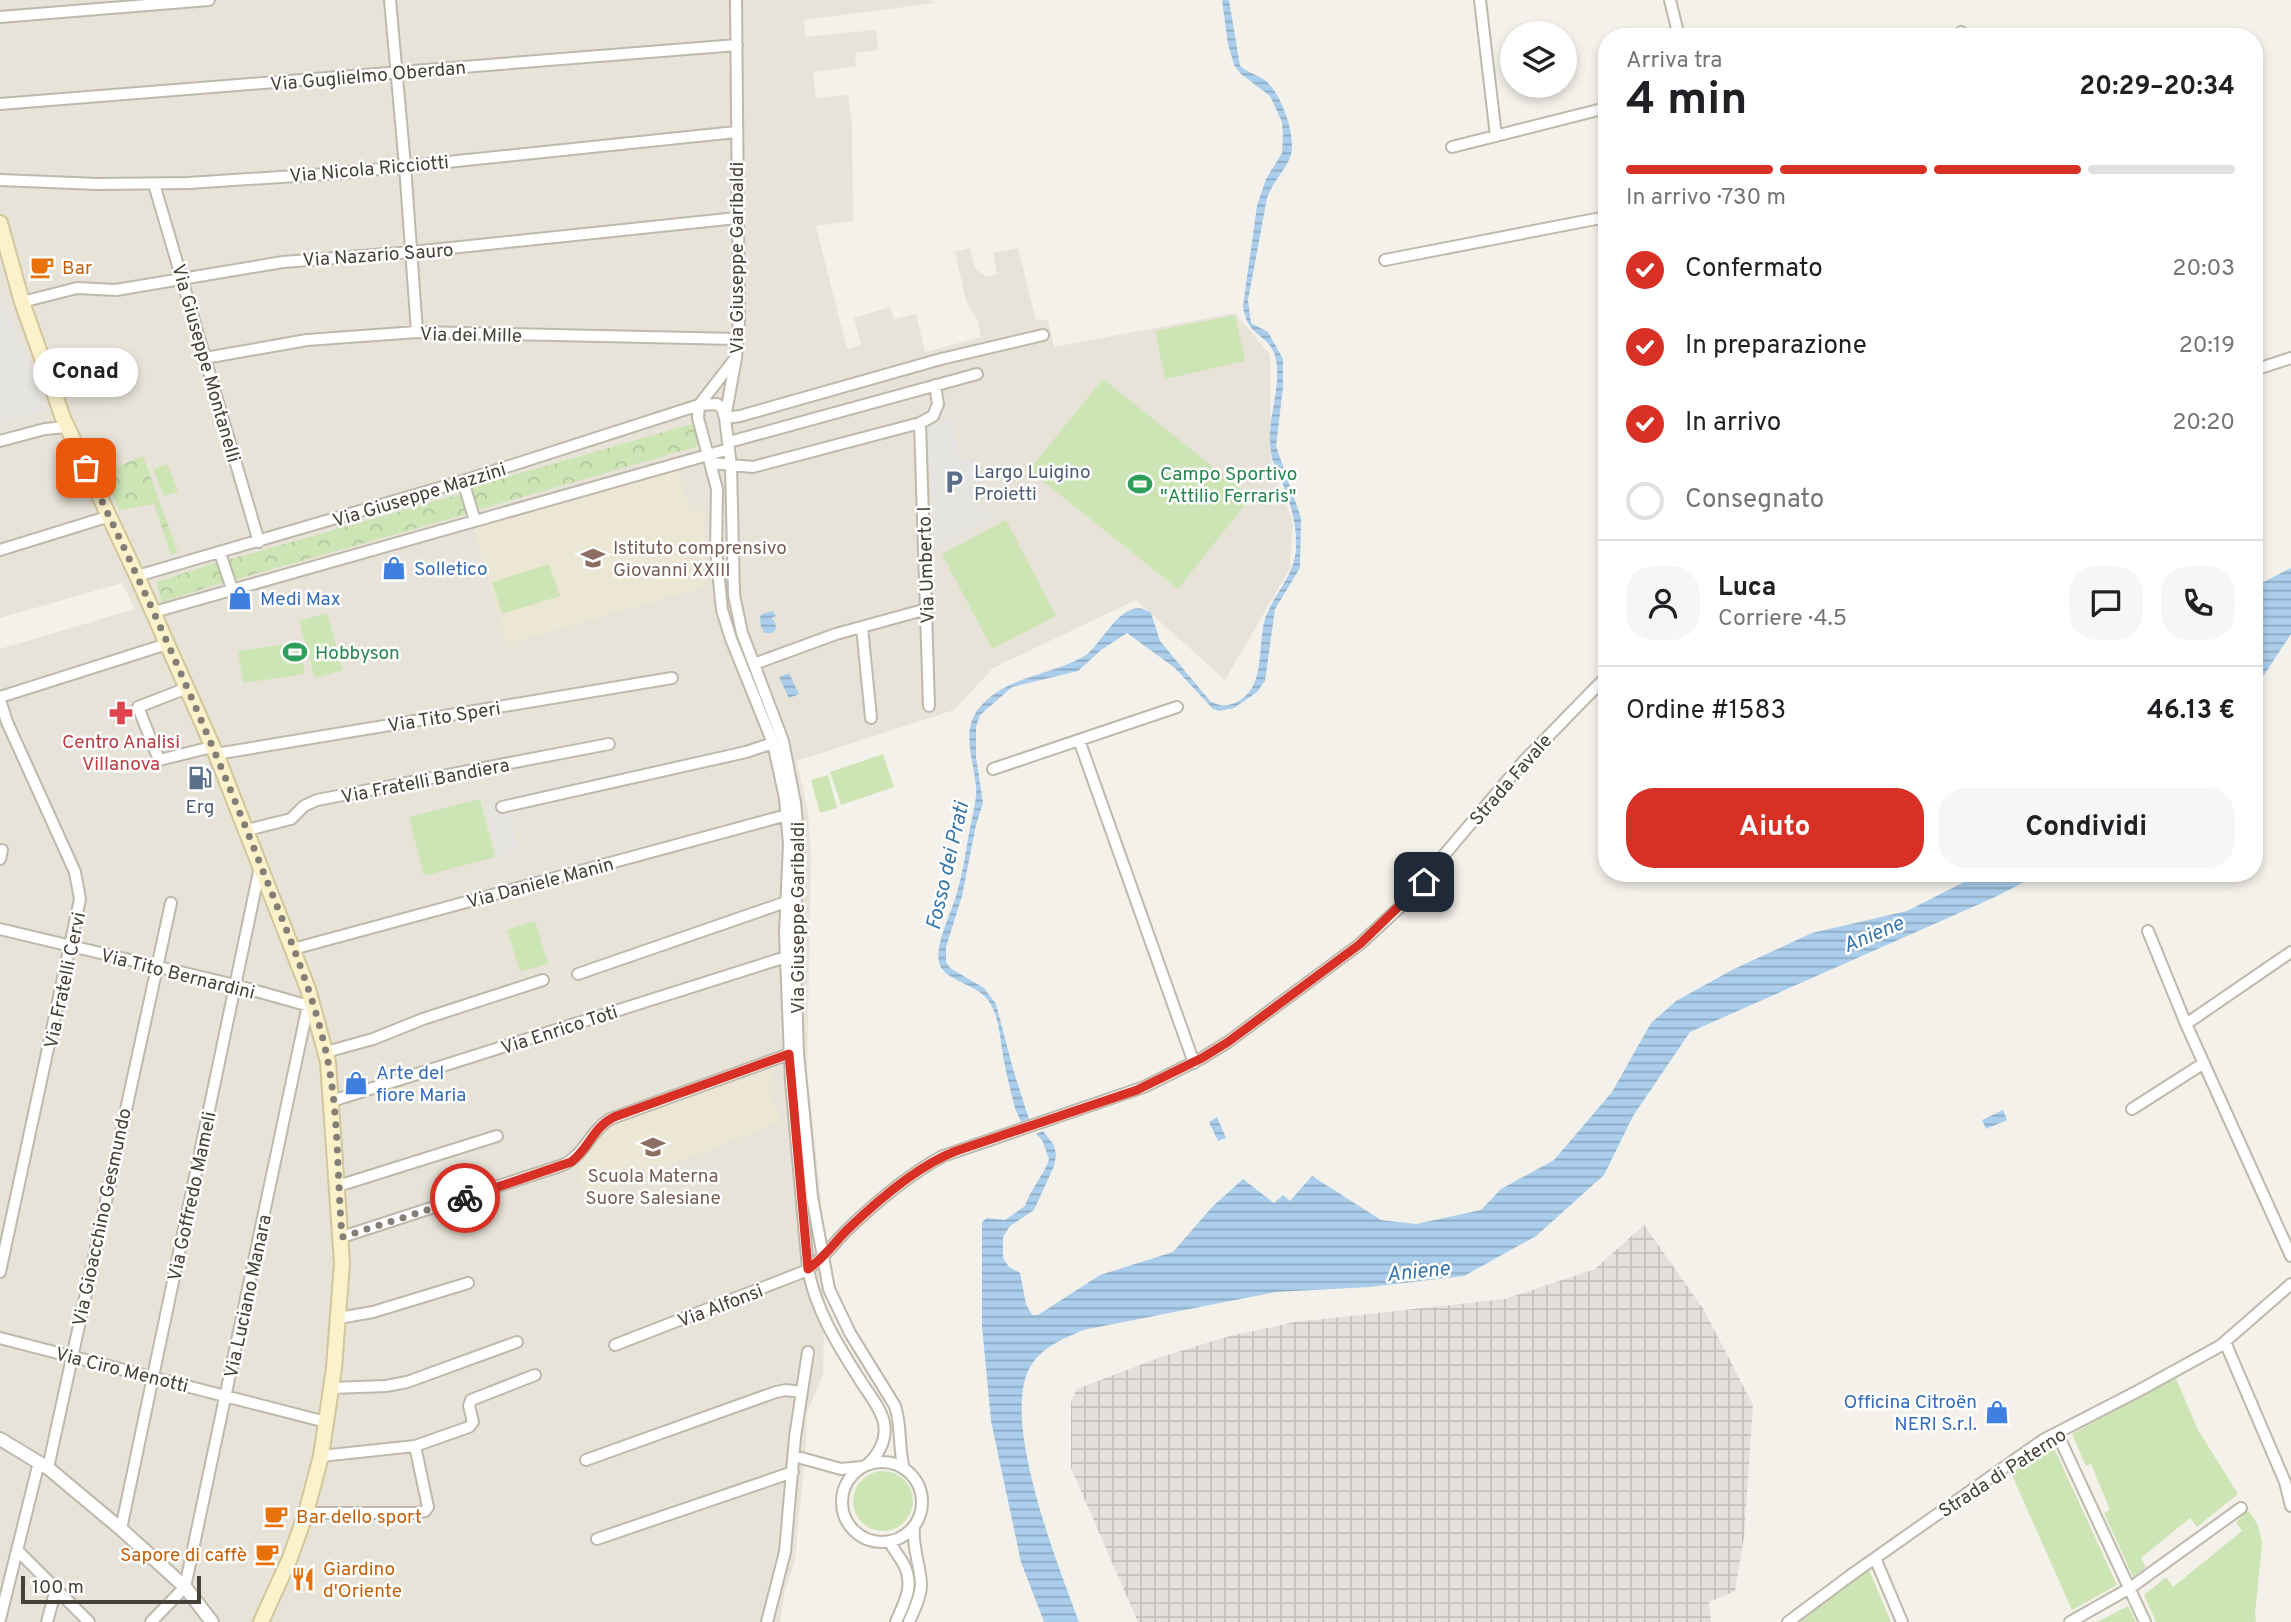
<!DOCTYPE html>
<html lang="it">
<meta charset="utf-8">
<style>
:root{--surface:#fff;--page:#f6f6f6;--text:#202124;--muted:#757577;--line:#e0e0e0;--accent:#d93025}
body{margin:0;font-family:Overpass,sans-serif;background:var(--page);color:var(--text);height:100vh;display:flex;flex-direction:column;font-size:26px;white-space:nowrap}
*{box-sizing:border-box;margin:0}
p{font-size:23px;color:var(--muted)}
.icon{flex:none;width:38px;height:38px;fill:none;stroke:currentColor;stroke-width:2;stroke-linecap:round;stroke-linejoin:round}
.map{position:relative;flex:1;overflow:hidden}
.side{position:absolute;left:1598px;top:28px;width:665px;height:854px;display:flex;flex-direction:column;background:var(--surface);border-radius:28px;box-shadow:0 4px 10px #0003}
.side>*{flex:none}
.fabs{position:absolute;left:1500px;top:21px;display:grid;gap:14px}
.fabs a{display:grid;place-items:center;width:77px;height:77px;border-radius:50%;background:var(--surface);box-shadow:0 4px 10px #0003;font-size:35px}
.scale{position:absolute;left:21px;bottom:18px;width:180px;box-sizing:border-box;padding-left:7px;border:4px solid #474238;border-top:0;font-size:19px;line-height:24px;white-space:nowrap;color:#474238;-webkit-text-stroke:5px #fff;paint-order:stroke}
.pin{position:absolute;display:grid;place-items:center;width:60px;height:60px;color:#fff;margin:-30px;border-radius:14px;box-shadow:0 4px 10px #0006}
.courier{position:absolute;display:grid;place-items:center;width:70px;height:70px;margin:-35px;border:5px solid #d93025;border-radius:50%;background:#fff;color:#222;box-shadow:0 2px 9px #0007}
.bubble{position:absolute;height:49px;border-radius:24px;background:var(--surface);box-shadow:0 4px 10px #0003;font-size:23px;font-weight:700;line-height:49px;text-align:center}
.summary em{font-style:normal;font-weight:700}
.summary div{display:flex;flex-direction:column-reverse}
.summary{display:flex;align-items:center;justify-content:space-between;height:119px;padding:0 28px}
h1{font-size:46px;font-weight:700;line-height:52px}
.bar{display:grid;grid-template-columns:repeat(4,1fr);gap:10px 7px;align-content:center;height:84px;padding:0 28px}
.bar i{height:9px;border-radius:5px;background:var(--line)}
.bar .active{background:var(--accent)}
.bar p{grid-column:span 4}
.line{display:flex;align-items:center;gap:18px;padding:0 28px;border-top:2px solid var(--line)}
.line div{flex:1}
.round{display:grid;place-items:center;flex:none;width:74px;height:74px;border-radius:28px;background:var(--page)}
ol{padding:0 28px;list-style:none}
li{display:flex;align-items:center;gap:21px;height:77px}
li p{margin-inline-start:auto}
li .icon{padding:7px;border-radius:50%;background:var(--accent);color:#fff;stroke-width:4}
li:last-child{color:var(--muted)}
li i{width:38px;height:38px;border:4px solid var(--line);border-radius:50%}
.action{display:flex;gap:14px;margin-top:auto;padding:14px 28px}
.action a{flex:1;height:80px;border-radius:28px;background:var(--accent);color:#fff;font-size:28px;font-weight:700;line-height:80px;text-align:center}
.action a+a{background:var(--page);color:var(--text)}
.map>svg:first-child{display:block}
</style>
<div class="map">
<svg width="2291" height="1622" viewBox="0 0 2291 1622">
<defs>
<pattern id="industrial-grid" width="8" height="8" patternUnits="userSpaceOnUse" patternTransform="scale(1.75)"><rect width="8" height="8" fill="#e3e0db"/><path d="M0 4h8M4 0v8" fill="none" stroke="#c4c1bd"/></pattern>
<pattern id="park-crowns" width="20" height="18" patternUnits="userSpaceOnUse" patternTransform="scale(1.75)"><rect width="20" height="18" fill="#cde5b5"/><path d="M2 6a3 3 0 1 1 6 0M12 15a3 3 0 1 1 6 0" fill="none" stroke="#b1c69c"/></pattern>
<pattern id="water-rules" width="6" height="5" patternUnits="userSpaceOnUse" patternTransform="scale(1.75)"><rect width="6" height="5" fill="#aaceec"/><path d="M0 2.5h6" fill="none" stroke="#8ca9c0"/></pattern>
</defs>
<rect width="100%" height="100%" fill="#f4f1ea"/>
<path fill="#e7e3d8" d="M0,0H931L935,3L804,20L805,37L876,30L878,50L855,53L856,66L813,72L816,98L848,95L852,124L853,221L816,226L847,349L861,345L854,318L890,307L894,319L916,314L925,352L981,337L978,321L966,301L955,252L970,248L975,268L986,277L997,274L993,253L1018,248L1036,321L1048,319L1054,347L1235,313L1270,355L1271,462L1293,524L1290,568L1225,680L1136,600L993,668L954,710L797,761L808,813L811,855L807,1070L826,1246L823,1374L807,1413L806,1443L795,1560L785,1591L780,1622H0V649L135,609L122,583L0,618Z"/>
<path fill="url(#industrial-grid)" d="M1644,1225L1704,1310L1753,1405L1744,1537L1735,1591L1709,1602L1711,1622H1138L1071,1468V1402L1077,1389L1161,1357L1230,1336L1295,1322L1505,1299L1595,1269Z"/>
<path fill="#ece6d4" d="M677,469L691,512L701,510L705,512L704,587L507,644L474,529Z
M769,1070L774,1072L768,1090L783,1121L587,1198L578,1168L605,1126Z"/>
<path fill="#cde5b5" d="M1235,315L1245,361L1165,379L1155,331Z
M1103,379L1251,497L1178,589L1029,470Z
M167,464L178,491L164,496L153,469Z
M1006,520L1056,616L992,649L942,554Z
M549,564L560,596L502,614L492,582Z
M327,613L343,670L315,678L299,621Z
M300,642L305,674L243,683L238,651Z
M883,754L894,787L841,805L830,772Z
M828,775L837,808L820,813L811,780Z
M480,799L495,857L424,876L409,817Z
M535,921L548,964L520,972L507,930Z
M2175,1376L2198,1430L2238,1494L2197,1527L2190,1518L2141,1558L2146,1567L2133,1577L2104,1513L2110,1510L2091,1464L2086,1466L2072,1434Z
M2053,1446L2117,1585L2072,1610L2011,1473Z
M853 1501a30 30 0 1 1 60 0a30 30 0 1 1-60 0Z
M2248,1510L2258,1525L2262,1543L2255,1614L2256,1622H2156L2144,1595L2166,1577L2173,1587L2242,1531L2236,1522Z
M1869,1570L1891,1622H1800L1858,1575Z
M2128,1606L2136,1622H2097Z"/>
<path fill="url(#park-crowns)" d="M692,424L697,433L699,446L481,509L475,508L469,488Z
M143,456L178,553L171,555L154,504L119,510L103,472Z
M461,494L467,514L234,580L228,560Z
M218,562L225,582L162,602L156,582Z"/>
<path fill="#e5e4e1" d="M0,295L49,409L0,423Z
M952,418L959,458L978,460V504L997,518L934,549L927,424Z
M740,744L744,756L510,810L519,852L498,857L485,801Z"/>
<path fill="url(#water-rules)" d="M1222,0H1229L1240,66C1248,73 1260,75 1268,83C1282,96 1299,142 1289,160C1282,174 1273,182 1267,198L1248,300L1251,323L1268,332L1283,359V387L1276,446L1301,518L1300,568L1275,609L1265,681L1257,692L1234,708L1219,711L1213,709L1175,668L1127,633L1101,650L1078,671L1012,687L980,715L976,727V757L983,803L976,825L962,896L946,947V962L950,968L984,988L996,1004L1013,1069L1029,1119L1021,1122L1015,1108C1011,1092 1007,1077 1004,1061C1000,1041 1000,1017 988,1000C977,984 942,980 939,962C935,945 951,913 956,896C963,873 966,850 970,828C972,817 975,807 976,796C978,768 958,734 979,708C1006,676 1049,676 1083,657C1103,645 1123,592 1151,613L1160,641L1210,701C1219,706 1226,707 1235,703C1268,689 1256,643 1266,616C1275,593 1294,576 1296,549C1297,525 1291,504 1282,482C1278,473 1272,462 1271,452C1266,424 1279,396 1277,368C1275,331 1247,342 1243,306L1257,206L1266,179L1282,153L1283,135L1282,122L1270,96L1241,74L1234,65L1228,44Z
M2291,568V634L2262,678L2254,686V587Z
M773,611L776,616L771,618L775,622L776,629L772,633H765L761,627L760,617L762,614Z
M789,673L799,694L789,698L779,677Z
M1982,873H2042L1993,898L1690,1032L1633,1116L1604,1175L1536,1236L1464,1276L1369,1287L1276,1292L1083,1330C1066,1338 1046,1345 1034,1361C995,1410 1059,1567 1079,1622H1044L1021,1562L991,1421L982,1326V1222L987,1218L1005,1220L1025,1206C1030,1189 1044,1176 1049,1159L1042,1140L1036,1134L1043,1131L1054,1145L1056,1155L1054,1166L1034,1210L1010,1226L1003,1237V1258L1009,1267L1020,1273L1026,1304L1032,1315H1038L1100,1275L1173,1252L1212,1207L1243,1179L1274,1203L1283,1195L1290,1201L1312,1176L1381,1220L1416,1224L1481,1210L1501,1189L1554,1160L1612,1092L1651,1023L1676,1001L1732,970L1812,933L1907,911Z
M2003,1110L2007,1120L1986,1129L1982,1120Z
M1217,1117L1226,1138L1218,1141L1209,1122Z"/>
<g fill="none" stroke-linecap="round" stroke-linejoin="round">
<g stroke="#bfb9ac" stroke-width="14">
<path id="minor" d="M390,0L405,166L417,332
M736,0L739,321L736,358L725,418L731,466L734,595L742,633L783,741L795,803L799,845L794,932L798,1053L812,1197L829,1289L850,1333L895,1406C902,1427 898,1448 904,1469
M1480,0L1496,136
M1670,0L1679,37
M0,17L209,0
M1961,32L1962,37
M0,104L737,45
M1452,147L1606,108
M0,180L98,184L188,183L342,173L736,132
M154,184L259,542
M1385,260L1606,217
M22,302L77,288L116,290L283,262L412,252L737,218
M205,358L307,340L417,332L738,339
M2254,370L2291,358
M699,405L698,418L717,489L716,550L722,610L731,639L773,743L785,798L789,844L785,933L791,1081L808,1269C816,1311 838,1345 860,1380C868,1393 881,1408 884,1423C887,1440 879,1454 867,1465
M699,405L734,360
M725,418L740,416L941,359L1043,335
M920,423L929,706
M0,441L45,429L67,427
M729,442L977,374
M711,463L753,467L920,423L933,416L938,404L935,385
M463,481L475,521
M0,550L110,516
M220,553L232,589
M137,576L463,481L699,405L717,404L722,408L725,418
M154,612L729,449
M862,627L871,718
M754,664L836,634L927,609
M187,688L138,707L159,760L212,747
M0,697L167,644
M0,700L7,722L75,872L80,899L0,1272
M1079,740L1194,1063
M216,754L672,678
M993,769L1177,707
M502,807L746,752L773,743
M247,830L291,819L304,806L317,800L609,744
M0,859L2,850
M0,929L235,985L313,1007
M2148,931L2186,1024L2291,1256
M293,949L787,815
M578,974L786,902
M2186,1024L2291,952
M326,1052L373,1039L423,1019L543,980
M332,1101L786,957
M2132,1109L2204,1063
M338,1186L497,1136
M342,1237L563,1165C585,1155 590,1131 610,1119L789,1054
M339,1318L373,1312L468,1283
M0,1338L326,1422
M2225,1342L2285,1482L2291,1506
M615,1345L803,1272C822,1261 832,1245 847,1230C875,1203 908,1175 943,1156L1144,1087L1202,1058L1228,1042L1360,944L1400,907L1523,762L1606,677
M331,1388L386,1386L407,1382L517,1342
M2057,1433L2145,1622
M415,1446L469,1427L473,1422L469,1406L471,1400L535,1375
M794,1456L841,1469L862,1467
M586,1460L776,1392L786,1390L801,1392
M842 1502a40 40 0 1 1 80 0a40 40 0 1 1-80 0Z
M48,1468L171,903
M306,1513H417L425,1511L428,1507L415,1446L321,1456
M121,1529L260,867
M597,1539L793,1472
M890,1542C894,1551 901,1558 905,1567C914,1587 904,1603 896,1622
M17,1550L89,1622
M1875,1558L1902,1622
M0,1619L39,1462
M47,1622L56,1589
M151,1622L185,1587L308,1005
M767,1622L785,1552L795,1437L808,1352
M909,1622C914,1610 921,1597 921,1584C920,1564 912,1547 914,1527
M1788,1622L1851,1575L2043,1440L2138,1391L2220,1346L2291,1284
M2070,1622L2130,1588L2241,1508"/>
</g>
<g stroke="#bfb9ac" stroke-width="16">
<path id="tertiary" d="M0,1439L48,1468L121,1529L185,1587L212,1622"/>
</g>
<g stroke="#d1c69c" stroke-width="18">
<path id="secondary" d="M0,223L22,302L63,418L137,576L216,754L308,989L328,1062L342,1263L334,1368L321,1456L306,1513L290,1558L261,1622"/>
</g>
<use href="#minor" stroke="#fff" stroke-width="10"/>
<use href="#tertiary" stroke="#fff" stroke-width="12"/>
<use href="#secondary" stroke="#fbf2cc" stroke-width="14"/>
</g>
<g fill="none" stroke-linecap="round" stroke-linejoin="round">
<path stroke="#847f76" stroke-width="7" stroke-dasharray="0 12.6" d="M86,468C149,598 208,731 261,866C285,927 312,988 326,1052C339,1110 337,1177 342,1237L465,1198"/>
<path stroke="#d93025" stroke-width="9" d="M465,1198L571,1162C589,1149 593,1127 614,1117L789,1054L808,1269C824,1258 834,1243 847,1230C876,1202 919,1165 956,1151L1137,1090L1202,1058L1228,1042L1360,944L1424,882"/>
</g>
<defs>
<g id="cafe-bare" transform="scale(1.89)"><path d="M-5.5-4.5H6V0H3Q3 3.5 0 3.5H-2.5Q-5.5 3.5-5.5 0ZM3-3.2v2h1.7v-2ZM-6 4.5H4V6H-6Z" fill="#e8710a" stroke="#fff" stroke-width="2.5" paint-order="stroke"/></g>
<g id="parking-bare" transform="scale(1.89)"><path d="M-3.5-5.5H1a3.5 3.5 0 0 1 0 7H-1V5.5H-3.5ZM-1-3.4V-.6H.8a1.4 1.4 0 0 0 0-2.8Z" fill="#5c6f8a" stroke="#fff" stroke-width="2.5" paint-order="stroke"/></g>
<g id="stadium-bare" transform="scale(1.89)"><path d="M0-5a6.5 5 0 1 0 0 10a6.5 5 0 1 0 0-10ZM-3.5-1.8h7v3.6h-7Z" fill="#2e9e5b" stroke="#fff" stroke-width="2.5" paint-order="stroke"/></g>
<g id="school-bare" transform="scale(1.89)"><path d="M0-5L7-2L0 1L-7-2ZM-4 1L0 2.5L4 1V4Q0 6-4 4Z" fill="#8d6e63" stroke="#fff" stroke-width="2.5" paint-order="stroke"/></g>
<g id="shop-bare" transform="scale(1.89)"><path d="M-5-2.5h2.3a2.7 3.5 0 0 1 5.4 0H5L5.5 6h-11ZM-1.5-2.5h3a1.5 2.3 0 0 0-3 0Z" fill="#3f7fe0" stroke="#fff" stroke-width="2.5" paint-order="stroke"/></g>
<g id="pharmacy-bare" transform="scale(1.89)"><path d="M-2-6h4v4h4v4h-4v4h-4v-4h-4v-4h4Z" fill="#e0444e" stroke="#fff" stroke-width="2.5" paint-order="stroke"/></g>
<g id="fuel-bare" transform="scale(1.89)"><path d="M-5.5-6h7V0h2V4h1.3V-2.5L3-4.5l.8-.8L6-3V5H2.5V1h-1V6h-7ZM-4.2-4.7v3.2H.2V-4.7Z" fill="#5c6f8a" stroke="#fff" stroke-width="2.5" paint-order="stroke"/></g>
<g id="restaurant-bare" transform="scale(1.89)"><path d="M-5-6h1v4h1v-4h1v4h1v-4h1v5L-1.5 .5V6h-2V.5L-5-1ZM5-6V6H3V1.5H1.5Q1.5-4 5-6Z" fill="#e8710a" stroke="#fff" stroke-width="2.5" paint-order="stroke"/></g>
</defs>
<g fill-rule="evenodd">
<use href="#cafe-bare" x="42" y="267"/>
<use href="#parking-bare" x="954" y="482"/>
<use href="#stadium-bare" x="1140" y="484"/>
<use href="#school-bare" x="593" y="558"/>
<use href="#shop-bare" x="394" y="568"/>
<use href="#shop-bare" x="240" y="598"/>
<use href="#stadium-bare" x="295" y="652"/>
<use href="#pharmacy-bare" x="121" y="713"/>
<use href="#fuel-bare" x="200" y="778"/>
<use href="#shop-bare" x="356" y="1083"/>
<use href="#school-bare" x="653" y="1147"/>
<use href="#shop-bare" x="1997" y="1412"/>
<use href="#cafe-bare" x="276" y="1516"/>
<use href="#cafe-bare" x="267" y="1554"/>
<use href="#restaurant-bare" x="303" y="1579"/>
</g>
<g text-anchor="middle" stroke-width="5" stroke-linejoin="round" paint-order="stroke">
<g font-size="19" fill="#474238" stroke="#fff">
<text transform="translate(368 75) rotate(-5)" y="7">Via Guglielmo Oberdan</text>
<text transform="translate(369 168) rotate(-5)" y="7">Via Nicola Ricciotti</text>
<text transform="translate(378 254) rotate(-4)" y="7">Via Nazario Sauro</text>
<text transform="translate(736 258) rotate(-90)" y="7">Via Giuseppe Garibaldi</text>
<text transform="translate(471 334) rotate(1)" y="7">Via dei Mille</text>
<text transform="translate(207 363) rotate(74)" y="7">Via Giuseppe Montanelli</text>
<text transform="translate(419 494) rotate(-17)" y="7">Via Giuseppe Mazzini</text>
<text transform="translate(925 565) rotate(-92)" y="7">Via Umberto I</text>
<text transform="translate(444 716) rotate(-9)" y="7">Via Tito Speri</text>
<text transform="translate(1510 779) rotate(-49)" y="7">Strada Favale</text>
<text transform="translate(425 780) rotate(-11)" y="7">Via Fratelli Bandiera</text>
<text transform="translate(540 882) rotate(-15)" y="7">Via Daniele Manin</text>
<text transform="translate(797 918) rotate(-90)" y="7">Via Giuseppe Garibaldi</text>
<text transform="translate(178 973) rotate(14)" y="7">Via Tito Bernardini</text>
<text transform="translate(64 980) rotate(-78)" y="7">Via Fratelli Cervi</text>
<text transform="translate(559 1029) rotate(-18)" y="7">Via Enrico Toti</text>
<text transform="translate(191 1196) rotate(-78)" y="7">Via Goffredo Mameli</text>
<text transform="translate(101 1217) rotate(-78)" y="7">Via Gioacchino Gesmundo</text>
<text transform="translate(247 1296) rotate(-78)" y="7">Via Luciano Manara</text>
<text transform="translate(720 1305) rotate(-21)" y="7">Via Alfonsi</text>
<text transform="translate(122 1369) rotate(14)" y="7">Via Ciro Menotti</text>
<text transform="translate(2002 1472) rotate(-33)" y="7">Strada di Paterno</text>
</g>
<g font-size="19" fill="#c56008" stroke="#fff" text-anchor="start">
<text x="62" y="274">Bar</text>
<text x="296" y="1523">Bar dello sport</text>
<text x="247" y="1561" text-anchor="end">Sapore di caffè</text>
<text x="323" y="1575">Giardino<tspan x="323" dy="22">d'Oriente</tspan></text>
</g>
<g font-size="19" fill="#4e5e75" stroke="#fff" text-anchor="start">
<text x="974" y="478">Largo Luigino<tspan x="974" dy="22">Proietti</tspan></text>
<text x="200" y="813" text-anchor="middle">Erg</text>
</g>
<g font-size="19" fill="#27864d" stroke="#fff" text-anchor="start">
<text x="1160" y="480">Campo Sportivo<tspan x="1160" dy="22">"Attilio Ferraris"</tspan></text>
<text x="315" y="659">Hobbyson</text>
</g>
<g font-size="19" fill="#785e54" stroke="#fff" text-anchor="start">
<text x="613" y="554">Istituto comprensivo<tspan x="613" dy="22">Giovanni XXIII</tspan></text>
<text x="653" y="1182" text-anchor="middle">Scuola Materna<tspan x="653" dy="22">Suore Salesiane</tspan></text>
</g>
<g font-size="19" fill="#366cbe" stroke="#fff" text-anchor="start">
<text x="414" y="575">Solletico</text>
<text x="260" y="605">Medi Max</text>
<text x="376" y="1079">Arte del<tspan x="376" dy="22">fiore Maria</tspan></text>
<text x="1977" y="1408" text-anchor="end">Officina Citroën<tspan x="1977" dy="22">NERI S.r.l.</tspan></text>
</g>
<g font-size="19" fill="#be3a42" stroke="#fff">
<text x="121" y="748">Centro Analisi<tspan x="121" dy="22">Villanova</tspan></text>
</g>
<g font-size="21" font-style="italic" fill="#3776ad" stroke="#fff">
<text transform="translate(947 866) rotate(-77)" y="7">Fosso dei Prati</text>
<text transform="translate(1873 934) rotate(-23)" y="7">Aniene</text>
<text transform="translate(1418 1271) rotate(-6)" y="7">Aniene</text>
</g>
</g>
</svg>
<div class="fabs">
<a><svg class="icon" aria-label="layers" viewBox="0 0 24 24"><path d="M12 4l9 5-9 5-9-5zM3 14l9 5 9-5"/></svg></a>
</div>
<div class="scale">100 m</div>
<div class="pin" style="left:86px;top:468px;background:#ea580c"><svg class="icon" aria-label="bag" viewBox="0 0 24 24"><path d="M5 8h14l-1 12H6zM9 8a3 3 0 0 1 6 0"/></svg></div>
<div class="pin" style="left:1424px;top:882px;background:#1f2937"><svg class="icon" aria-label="home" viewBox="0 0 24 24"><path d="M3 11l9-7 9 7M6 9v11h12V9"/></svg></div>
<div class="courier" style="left:465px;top:1198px"><svg class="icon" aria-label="bike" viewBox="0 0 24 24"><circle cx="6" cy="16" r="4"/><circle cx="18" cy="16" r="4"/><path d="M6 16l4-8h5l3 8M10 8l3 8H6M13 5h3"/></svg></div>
<div class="bubble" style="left:33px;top:348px;width:105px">Conad</div>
<section class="side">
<div class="summary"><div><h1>4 min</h1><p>Arriva tra</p></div><em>20:29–20:34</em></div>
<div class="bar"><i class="active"></i><i class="active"></i><i class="active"></i><i></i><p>In arrivo · 730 m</p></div>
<ol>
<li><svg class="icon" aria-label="check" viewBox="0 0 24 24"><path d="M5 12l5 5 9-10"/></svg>Confermato<p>20:03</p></li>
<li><svg class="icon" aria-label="check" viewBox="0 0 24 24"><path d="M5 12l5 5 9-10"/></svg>In preparazione<p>20:19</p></li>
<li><svg class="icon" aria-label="check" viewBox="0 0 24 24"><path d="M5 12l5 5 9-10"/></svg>In arrivo<p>20:20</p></li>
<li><i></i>Consegnato</li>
</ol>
<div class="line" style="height:126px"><a class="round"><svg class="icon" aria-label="person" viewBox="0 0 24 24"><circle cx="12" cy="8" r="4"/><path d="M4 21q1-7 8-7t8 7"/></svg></a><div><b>Luca</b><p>Corriere · 4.5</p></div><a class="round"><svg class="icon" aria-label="chat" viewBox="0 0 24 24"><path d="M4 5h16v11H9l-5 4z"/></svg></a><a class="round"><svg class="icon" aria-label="phone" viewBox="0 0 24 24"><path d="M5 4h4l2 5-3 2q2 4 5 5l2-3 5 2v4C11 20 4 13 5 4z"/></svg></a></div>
<div class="line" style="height:91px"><div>Ordine #1583</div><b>46.13 €</b></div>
<div class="action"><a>Aiuto</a><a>Condividi</a></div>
</section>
</div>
